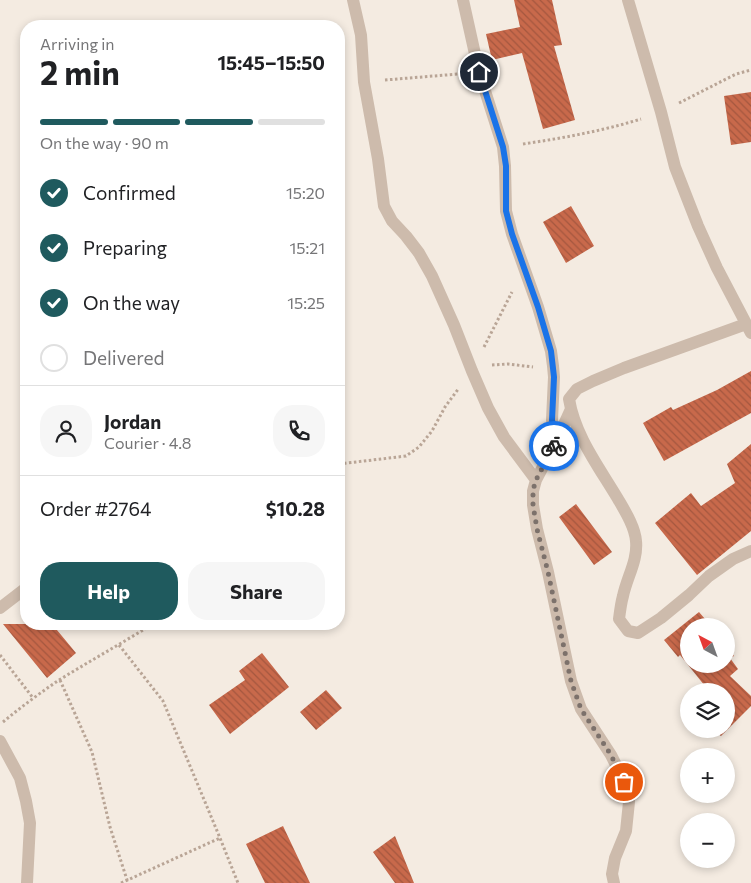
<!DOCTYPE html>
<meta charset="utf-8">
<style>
:root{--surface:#fff;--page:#f6f6f6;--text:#202124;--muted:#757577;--line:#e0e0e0;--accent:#1f5a5e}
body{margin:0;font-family:Commissioner,sans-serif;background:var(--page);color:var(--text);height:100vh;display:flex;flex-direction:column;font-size:19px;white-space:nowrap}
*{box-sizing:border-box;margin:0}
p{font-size:16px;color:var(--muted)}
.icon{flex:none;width:28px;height:28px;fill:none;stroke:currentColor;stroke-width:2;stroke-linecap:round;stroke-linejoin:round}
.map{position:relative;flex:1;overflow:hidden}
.details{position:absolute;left:20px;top:20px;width:325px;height:610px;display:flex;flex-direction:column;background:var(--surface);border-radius:20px;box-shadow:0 2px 8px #0003}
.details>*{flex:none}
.needle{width:32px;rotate:319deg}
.fabs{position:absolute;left:680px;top:618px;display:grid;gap:10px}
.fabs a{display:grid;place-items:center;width:55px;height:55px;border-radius:50%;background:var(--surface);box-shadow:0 2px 8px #0003;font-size:25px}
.pin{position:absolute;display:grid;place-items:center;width:42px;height:42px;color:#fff;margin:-21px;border:2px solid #fff;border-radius:50%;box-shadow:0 1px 5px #0007}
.courier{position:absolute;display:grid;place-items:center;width:50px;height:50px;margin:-25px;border:4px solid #1a73e8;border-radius:50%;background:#fff;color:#222;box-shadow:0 1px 6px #0007}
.head em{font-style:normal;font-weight:700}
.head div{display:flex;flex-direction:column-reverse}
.head{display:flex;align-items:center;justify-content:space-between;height:85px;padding:0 20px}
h1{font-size:32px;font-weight:700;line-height:38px}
.bar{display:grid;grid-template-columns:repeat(4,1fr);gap:8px 5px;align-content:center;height:60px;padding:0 20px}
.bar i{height:6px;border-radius:4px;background:var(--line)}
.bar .current{background:var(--accent)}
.bar p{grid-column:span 4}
.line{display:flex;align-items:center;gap:12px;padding:0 20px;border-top:1px solid var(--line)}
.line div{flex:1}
.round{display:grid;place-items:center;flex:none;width:52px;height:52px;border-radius:20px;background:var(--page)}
ol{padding:0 20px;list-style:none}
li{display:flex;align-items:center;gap:15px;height:55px}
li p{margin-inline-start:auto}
li .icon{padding:5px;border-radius:50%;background:var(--accent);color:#fff;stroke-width:4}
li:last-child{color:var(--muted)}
li i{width:28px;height:28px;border:2px solid var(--line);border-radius:50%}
.cta{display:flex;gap:10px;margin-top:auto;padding:10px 20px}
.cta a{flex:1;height:58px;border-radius:20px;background:var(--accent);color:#fff;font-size:20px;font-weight:700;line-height:58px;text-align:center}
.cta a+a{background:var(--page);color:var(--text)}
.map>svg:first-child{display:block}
</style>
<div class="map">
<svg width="751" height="883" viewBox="0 0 751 883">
<defs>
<pattern id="building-back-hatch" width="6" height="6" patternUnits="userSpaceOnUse" patternTransform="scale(1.25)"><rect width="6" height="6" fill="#c8694b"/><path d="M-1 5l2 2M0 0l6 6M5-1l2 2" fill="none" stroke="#a4573f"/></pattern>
</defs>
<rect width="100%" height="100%" fill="#f4ebe1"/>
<path fill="url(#building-back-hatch)" d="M514,0H552L562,45L554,46L575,120L543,129L522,53L492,60L486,34L520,27Z
M751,92V142L731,145L724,96Z
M571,206L594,246L566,263L543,222Z
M751,371V413L664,461L643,423L671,407L673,410L717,390Z
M751,444V531L697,575L655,523L691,493L701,506L735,483L727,464Z
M576,504L612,552L594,565L559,517Z
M699,612L711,626H689V664H726V646L734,656L730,658L738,669L730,676L751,696V706L721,736L712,729H726V691H709L680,655L678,657L664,640Z
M3,624H52L76,653L47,678Z
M262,653L289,687L230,734L209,705L245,680L239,671Z
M326,690L342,708L316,730L300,712Z
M283,826L310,883H265L246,844Z
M395,836L414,883H395L373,852Z"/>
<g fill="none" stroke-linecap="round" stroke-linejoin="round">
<path stroke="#b9a596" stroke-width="3" stroke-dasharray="2.5 2.5" stroke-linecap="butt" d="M385,80L458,74
M679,103L736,74L751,70
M523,144C563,138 602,131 641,119
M484,347L512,292
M492,365L508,364L533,367
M339,464L406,456L419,447L432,431L445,407L459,388
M119,645L163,701L220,838L238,883
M0,655L33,698
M60,680L92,752L110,827L128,883
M3,722C21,707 40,693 59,680C90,661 122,643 153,624
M121,883L220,838"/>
<path stroke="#cdbbac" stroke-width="12" d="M353,0L361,35L364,82L378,159L384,206L392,221L406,236L419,253L432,276L454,325L472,371L488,408L504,437L536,480
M463,0L479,72L503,147L505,166L506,211L512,234L538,307L551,351L553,366L554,377L552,420L556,442
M628,0L661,112L675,167L698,226L717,268L751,333
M746,324L624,368L593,381L577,389L569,399C575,436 599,467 618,499C625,511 635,527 636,541C638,560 627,577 623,596C621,603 620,611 619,619L628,631L638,633L661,618L689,595L709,576L733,559L751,551
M571,409L556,442L536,480L533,491V505L537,529L548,572L571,681L581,709L611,755L624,781L629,802L626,831L615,858L612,874L614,883
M0,608L26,588
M0,741L20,778L26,801L30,823L27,883"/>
</g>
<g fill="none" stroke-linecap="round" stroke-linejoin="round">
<path stroke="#7c716b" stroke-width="5" stroke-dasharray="0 9" d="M554,446L536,480L533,490V505L537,529L548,572L571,681L581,709L611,755L624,782"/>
<path stroke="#1a73e8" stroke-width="6" d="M479,72L503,147L506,166V211L512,234L538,307L551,351L554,377L552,420L556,442L554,446"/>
</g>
</svg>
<div class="fabs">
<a><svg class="needle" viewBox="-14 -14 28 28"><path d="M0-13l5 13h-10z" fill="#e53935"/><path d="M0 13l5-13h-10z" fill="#757577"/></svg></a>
<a><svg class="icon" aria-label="layers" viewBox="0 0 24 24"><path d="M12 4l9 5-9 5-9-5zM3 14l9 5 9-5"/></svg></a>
<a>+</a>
<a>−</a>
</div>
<div class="pin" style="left:624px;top:782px;background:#ea580c"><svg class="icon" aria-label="bag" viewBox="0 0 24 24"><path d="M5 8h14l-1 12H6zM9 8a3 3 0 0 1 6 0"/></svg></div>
<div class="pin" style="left:479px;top:72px;background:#1f2937"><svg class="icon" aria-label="home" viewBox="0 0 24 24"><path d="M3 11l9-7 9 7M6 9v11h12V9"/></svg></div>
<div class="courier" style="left:554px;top:446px"><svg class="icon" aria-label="bike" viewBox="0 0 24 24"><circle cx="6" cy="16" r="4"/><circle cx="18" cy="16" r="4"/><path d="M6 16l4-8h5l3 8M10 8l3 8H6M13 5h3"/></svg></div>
<section class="details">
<div class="head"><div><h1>2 min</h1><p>Arriving in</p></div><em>15:45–15:50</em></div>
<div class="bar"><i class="current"></i><i class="current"></i><i class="current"></i><i></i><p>On the way · 90 m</p></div>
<ol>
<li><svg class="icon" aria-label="check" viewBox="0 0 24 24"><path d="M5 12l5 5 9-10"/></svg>Confirmed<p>15:20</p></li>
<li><svg class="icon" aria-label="check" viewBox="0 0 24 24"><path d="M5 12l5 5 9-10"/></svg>Preparing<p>15:21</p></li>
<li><svg class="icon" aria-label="check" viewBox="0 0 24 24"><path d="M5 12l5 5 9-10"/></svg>On the way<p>15:25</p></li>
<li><i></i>Delivered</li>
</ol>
<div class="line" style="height:90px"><a class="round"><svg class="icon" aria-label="person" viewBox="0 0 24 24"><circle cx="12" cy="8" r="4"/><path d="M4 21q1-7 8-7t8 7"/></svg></a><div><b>Jordan</b><p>Courier · 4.8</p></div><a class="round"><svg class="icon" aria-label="phone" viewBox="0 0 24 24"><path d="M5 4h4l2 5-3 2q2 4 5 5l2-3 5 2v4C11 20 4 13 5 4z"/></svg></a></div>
<div class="line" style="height:65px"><div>Order #2764</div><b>$10.28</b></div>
<div class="cta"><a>Help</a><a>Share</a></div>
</section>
</div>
